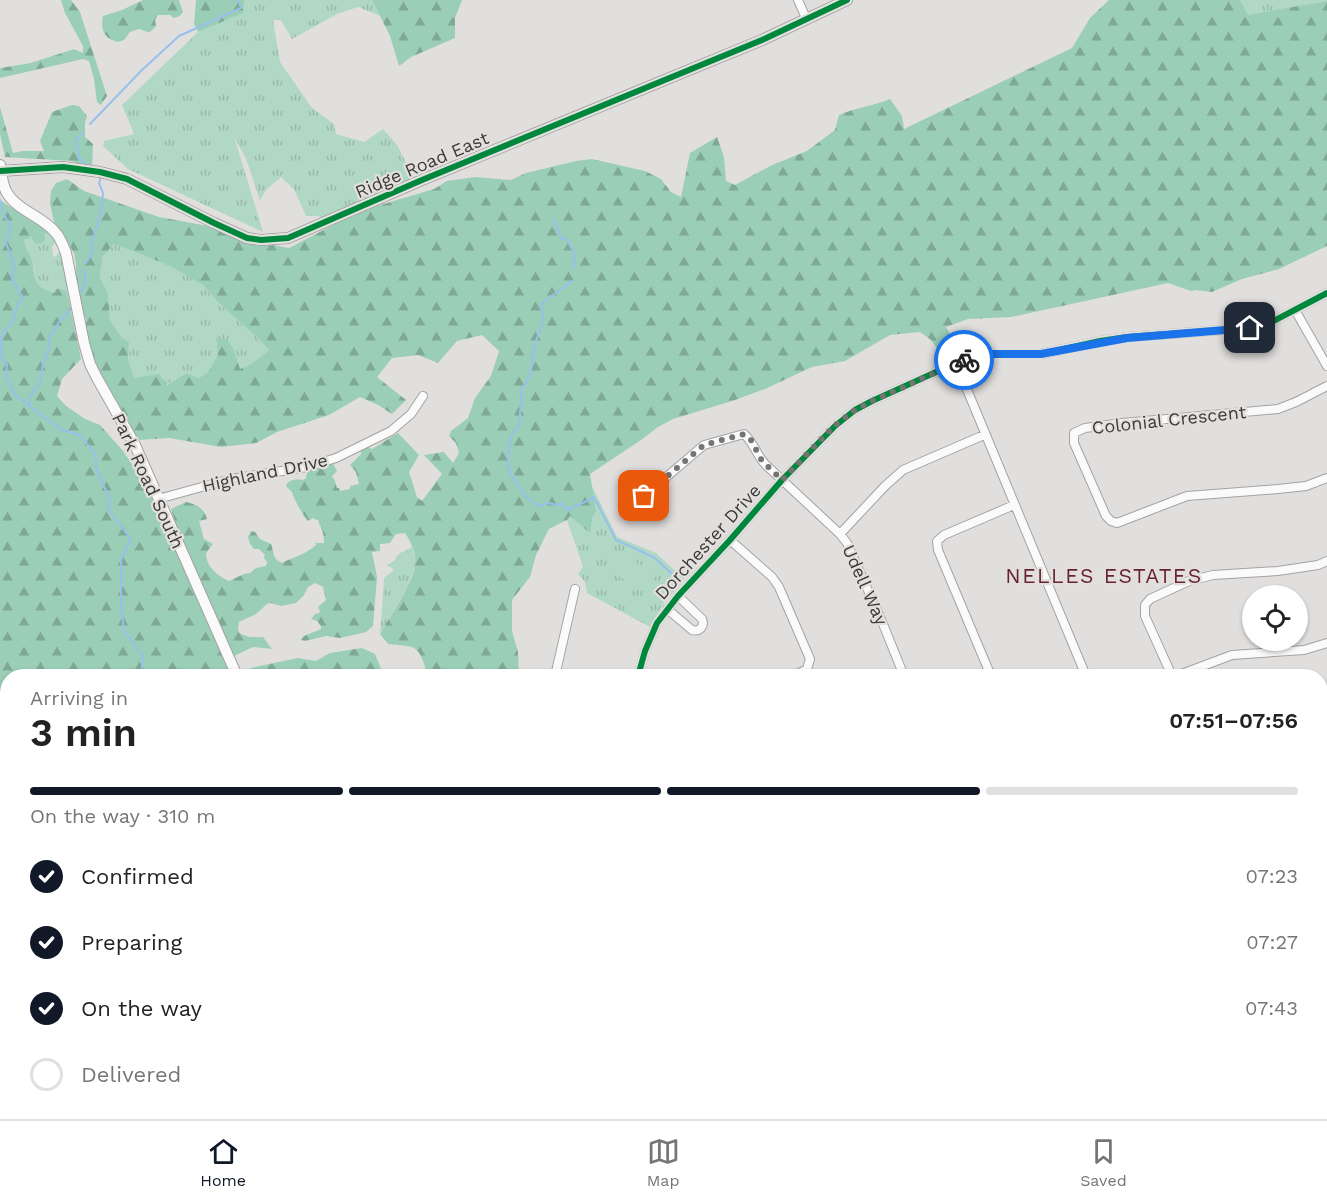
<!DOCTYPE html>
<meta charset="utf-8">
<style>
:root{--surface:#fff;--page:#f2f2f2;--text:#222;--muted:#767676;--line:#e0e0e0;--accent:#111827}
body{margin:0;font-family:"Work Sans",sans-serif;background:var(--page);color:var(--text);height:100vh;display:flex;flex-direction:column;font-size:22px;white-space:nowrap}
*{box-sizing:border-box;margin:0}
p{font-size:20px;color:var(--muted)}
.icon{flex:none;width:33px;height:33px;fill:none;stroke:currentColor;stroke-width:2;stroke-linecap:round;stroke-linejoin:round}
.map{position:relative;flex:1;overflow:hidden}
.drawer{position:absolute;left:0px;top:669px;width:1328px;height:450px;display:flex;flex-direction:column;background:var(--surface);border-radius:24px 24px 0 0;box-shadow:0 2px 4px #0004}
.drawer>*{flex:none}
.buttons{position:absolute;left:1242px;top:585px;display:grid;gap:12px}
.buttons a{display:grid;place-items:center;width:66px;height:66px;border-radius:50%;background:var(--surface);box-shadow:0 2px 4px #0004;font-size:30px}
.pin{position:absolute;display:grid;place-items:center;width:51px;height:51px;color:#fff;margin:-26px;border-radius:12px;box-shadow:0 3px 9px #0006}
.courier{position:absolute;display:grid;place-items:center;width:60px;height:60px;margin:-30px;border:4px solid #1a73e8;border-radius:50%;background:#fff;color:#222;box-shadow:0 2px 8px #0007}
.overview em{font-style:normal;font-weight:600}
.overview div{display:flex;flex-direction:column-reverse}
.overview{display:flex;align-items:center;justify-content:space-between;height:102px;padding:0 30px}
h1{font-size:39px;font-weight:600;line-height:45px}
.bar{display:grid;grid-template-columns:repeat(4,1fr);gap:9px 6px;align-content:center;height:72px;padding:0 30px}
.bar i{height:8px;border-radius:4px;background:var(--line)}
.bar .active{background:var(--accent)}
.bar p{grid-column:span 4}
ol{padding:0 30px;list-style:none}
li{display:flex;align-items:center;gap:18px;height:66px}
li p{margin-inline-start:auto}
li .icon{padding:6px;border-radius:50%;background:var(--accent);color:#fff;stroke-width:4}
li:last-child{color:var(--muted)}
li i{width:33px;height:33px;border:3px solid var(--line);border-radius:50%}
.menu{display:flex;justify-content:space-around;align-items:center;height:84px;border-top:2px solid var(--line);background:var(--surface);font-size:16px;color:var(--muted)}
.menu a{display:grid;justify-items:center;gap:3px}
.menu .active{color:var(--accent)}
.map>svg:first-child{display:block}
</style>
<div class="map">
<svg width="1327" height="1119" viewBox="0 0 1327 1119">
<defs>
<pattern id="grass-tufts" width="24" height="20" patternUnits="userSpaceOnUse" patternTransform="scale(1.5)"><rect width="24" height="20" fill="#b0d8c4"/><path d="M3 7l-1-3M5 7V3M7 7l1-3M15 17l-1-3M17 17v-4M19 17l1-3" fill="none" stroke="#98baa9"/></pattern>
<pattern id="forest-firs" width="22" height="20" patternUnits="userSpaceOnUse" patternTransform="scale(1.5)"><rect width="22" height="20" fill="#9aceb6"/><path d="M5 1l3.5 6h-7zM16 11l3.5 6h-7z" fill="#7fa895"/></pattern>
</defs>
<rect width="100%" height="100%" fill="#e1dfdd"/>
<path fill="url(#grass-tufts)" d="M244,0H372L380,16L358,7L337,14L292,39L281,20H273L280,62L312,108L334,124L336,134L364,142L383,129L398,146L413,178L324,219L318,216H306L294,189L281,177L266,190L260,200L246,159L234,136L263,232L128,169L103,146L104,141L134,134L122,105L198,32L242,13Z
M1240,0H1327V1L1248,16Z
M47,232H49L56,242L52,247L53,257L56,256L60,250L70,289L67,291L58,288L54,293C50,291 44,289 40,286C34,281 35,274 34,268C32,257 23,250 24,239L32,237L46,238L45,234Z
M114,244L168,265L203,285L219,303L260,340L269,350L251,364L240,369L216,339L218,355L208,372L199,378L186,373L166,385L134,378L128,359L129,342L122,338L110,320L108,293L100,278L102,257Z
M591,484L617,537L656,553L684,579L663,604L650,627L587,593L585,582L578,574L583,567L567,520L569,503Z
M412,544L416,564L407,588L380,634L384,579L385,577L394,570L391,567L387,566L396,559L395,558L400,553L411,548Z
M0,830L7,845L8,938L0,942Z
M920,1112H990L993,1119H918Z"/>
<path fill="url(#forest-firs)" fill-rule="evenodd" d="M61,0H71L80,12L107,96L101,105L97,102L94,79L89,61L83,59L0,78V68L31,63L74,49L83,53V46L65,13Z
M143,0H179L183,12L180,16L174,18L170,15H158L155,20L156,26C148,35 149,32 139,29L130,32L124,40L118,42C104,38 100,30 103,16L122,10Z
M196,0H244L243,13L198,32L194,24Z
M372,0H462L455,18V38L411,57L399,66L390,36Z
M1109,0H1240L1248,15L1327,1V246L1279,269L1242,279L1212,292L1196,290L1191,291L1168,283L1011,317L968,319L946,327L963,356L957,361L947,362L931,340L920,332L890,335L845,361L812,367L765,389L735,400L673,419L658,427L641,440L590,474L596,511L592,518L590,533L570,516L567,520L549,529L536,555L530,577L512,600V631L518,652L519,676H420L426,670C418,643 414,647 388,644L380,634C390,616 413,584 415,565C417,554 411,542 405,533L396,534L390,543L380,544V551L372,552L377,577L373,626L366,632L362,633L340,638L326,636L305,641L301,640L304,636L321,629V626L317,621L311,619L315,614L319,613L320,611L318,607L326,600L323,587L315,583L308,587L304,595L296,603L281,606L271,603L267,604L256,614L239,622L238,628L239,633L249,637H263L272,649L253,647L234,656L176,525L171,509L186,502C196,504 204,508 207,519L199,521L204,539L213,544L206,553C206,567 218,576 229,581L244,574L250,573L256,568L266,566L267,562L264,558L265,555L259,549H254L250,544L248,537L251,531L255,532L260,539L271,544C274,552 272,559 282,563C293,557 307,554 316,545L315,543H324C324,537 323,529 319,524V521L313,518L308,521C303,515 294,500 292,492L286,486C288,479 297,479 303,480L306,478L307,472L332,462L337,471L332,476L335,481L337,488H339L340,491L350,489V486L359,484L356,472L350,465L361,454V449L366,446L372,449L398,433L419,455L409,472L417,497L422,501L442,474L424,455L444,452L453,463L459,453L456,443L449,436L451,431L468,418L475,398L491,376L499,351L482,335L457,341L438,363L418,355L392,358L377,377L406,400L392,414L378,405L360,397L329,415L277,432L256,443L221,447L169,438L138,440L121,417L106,389L85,335L86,319L75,293L76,264L74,253L54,222L50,203L51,191L56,183L67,179L84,191L159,217L208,226L252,241L289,248L360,211L434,189L447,181L475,177L511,180L526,173L576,161L592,159L645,171L661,179L671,192L681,197L690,153L717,137L724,157L726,181L735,185L772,165L807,151L835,130L839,115C855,108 873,106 890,99L902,116L904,129L1072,48L1090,18ZM114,244L168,265L203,285L219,303L260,340L269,350L251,364L240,369L233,348L227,340L216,338L218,355L208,372L199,378L186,373L167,385L159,374L134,378L128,359L129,342L122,338L110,320L108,293L100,278L102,257Z
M72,105L79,106L87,116L85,123V137L93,144L92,166H83L72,161L5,157L0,134V107L13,153L23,151H44L40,141L52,112Z
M0,200L49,232L45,234V241L36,244L31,237L28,239H24C24,247 28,250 31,258C35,267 32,279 40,286C43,289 50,291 54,293L58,288L67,291L81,359L62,379L57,396L66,406L85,419L100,425L123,451L143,480L154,501L232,676H8L7,845L0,830Z
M362,648L375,654L384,676H246L251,668L298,658L316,661L330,653Z
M7,938L8,1112H156L150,1117L152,1119H126L119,1116L113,1119H0V942Z"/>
<path fill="#b0d8c4" d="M625,557L657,574L647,592L616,575Z"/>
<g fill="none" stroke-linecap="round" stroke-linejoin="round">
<path stroke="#98c0ec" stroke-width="2" d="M90,124L142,70L179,36L241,8L238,0
M83,133L76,139L79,158L88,166
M0,200L5,217L11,226L6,243L14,264L12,279L23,298L18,303L12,323L4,330L1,341L2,359L7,364L6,378L16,396L62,430L80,435L96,455V468L110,500L108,510L131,539L121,560V604L124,631L143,656L141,676
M554,220L561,238L567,240L574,253V268
M86,263L93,252L92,241L101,213L103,193L99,183L101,178
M572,281L541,304L544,322L541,326L534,347L531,370L526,383L521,390V402L519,425L511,436L508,455V467L512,476L525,496L539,506L549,503L557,505L561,503L567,510C576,506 586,502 594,497L616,540L634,548
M81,292L85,282V270
M30,404L29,398L40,382L43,363L48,353L49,338L59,322L70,310
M636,549L655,558L672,574
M0,688L8,700
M217,1112L220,1119
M308,1112L309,1119"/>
<g stroke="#a4a2a2" stroke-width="10">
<path id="minor" d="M798,0L806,18
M1295,310L1327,366
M956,363L1086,676
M1327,386L1296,402L1278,409L1122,423L1085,428L1074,433V443L1106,516L1111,521L1117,523L1187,496L1278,489L1306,486L1327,478
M644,496L704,445L744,434C754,443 757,456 766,465L840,534L847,543L883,624L904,676
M158,499L231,479L307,467L336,458L391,431L411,414L423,396
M840,534L885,486L903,470L984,435
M730,540L772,577L779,587L810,659L807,669L794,676
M667,609L692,630C700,632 705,626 702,619L678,596
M555,676L575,589
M638,676L645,651L657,623L678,596L730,540L782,480L835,426L855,410L872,401L956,363L976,356L987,354H1041L1100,341L1127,337L1262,327L1327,293
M991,676L938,550L937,541L944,535L1014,505
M1172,676L1145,616V605L1150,599L1189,581L1213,575L1278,571L1318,565L1327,561
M1176,676L1232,655L1304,650L1327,643
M1320,725L1327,723
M1320,873L1327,870
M1320,987L1327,984
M1320,994L1327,1011
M905,1112L907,1119
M1158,1112L1161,1119
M1273,1112L1276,1119
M1040,1119L1057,1112"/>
</g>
<g stroke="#a4a2a2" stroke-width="12">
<path id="major" d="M0,165C2,175 2,185 7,193C18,211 42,216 55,232C61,238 63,246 66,253L84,343L90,364L97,378L135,445L237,676
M0,171L63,167L100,172L127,179L214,223L247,238L261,240L288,238L422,180L706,63L762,40L847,0
M1320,803L1327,800
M423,1112L427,1119
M665,1119L676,1112"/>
</g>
<use href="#minor" stroke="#fafafa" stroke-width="8"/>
<use href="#major" stroke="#fafafa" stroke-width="10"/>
<g stroke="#e2dfdc" stroke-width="10">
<path id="cycleway" d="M0,171L63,167L100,172L127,179L214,223L247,238L261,240L288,238L422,180L706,63L762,40L847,0
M638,676L645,651L657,623L678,596L730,540L782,480L835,426L855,410L872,401L956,363L976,356L987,354H1041L1100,341L1127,337L1262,327L1327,293"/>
</g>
<use href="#cycleway" stroke="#00873e" stroke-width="6"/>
</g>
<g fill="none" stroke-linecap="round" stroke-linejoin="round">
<path stroke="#767473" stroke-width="6" stroke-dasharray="0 10.8" d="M644,496L704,445L744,434L751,440L762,461L782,480L834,426L855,410L872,401L964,360"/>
<path stroke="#1a73e8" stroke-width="8" d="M964,360L987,354H1041L1127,338L1250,328"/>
</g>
<g text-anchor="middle" stroke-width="4.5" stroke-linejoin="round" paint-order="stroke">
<g font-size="18" fill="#3c3b3a" stroke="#e2dfdc">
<text transform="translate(422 165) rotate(-23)" y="6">Ridge Road East</text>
<text transform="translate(1169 420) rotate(-6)" y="6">Colonial Crescent</text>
<text transform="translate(265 473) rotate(-12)" y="6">Highland Drive</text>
<text transform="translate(148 481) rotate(65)" y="6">Park Road South</text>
<text transform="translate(708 542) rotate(-48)" y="6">Dorchester Drive</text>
<text transform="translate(865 585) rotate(66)" y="6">Udell Way</text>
</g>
<g font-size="21" letter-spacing="1.5" fill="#672234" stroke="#e2dfdc">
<text x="1104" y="583">NELLES ESTATES</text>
</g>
</g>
</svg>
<div class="buttons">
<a><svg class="icon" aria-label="locate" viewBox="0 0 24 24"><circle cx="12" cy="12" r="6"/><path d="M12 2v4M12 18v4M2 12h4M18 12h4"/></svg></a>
</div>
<div class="pin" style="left:644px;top:496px;background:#ea580c"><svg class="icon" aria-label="bag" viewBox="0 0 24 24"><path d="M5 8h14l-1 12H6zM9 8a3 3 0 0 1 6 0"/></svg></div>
<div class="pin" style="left:1250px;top:328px;background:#1f2937"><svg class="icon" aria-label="home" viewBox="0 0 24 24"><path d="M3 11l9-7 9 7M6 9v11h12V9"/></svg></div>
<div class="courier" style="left:964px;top:360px"><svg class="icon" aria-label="bike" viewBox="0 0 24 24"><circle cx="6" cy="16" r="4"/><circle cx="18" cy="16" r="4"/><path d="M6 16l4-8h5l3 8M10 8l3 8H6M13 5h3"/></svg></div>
<section class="drawer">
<div class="overview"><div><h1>3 min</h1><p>Arriving in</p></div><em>07:51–07:56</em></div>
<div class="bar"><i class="active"></i><i class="active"></i><i class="active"></i><i></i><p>On the way · 310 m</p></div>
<ol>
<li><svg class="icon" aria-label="check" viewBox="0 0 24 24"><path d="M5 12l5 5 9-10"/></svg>Confirmed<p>07:23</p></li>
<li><svg class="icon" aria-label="check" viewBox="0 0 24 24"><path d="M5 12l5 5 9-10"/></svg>Preparing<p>07:27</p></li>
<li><svg class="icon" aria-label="check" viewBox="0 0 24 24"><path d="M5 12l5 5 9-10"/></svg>On the way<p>07:43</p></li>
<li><i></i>Delivered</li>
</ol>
</section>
</div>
<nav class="menu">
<a class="active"><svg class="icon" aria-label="home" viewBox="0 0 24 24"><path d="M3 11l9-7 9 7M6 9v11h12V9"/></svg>Home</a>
<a><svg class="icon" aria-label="map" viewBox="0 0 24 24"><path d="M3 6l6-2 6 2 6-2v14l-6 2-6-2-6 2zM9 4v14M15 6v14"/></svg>Map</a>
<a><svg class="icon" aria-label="saved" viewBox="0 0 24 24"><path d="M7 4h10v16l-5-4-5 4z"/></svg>Saved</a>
</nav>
